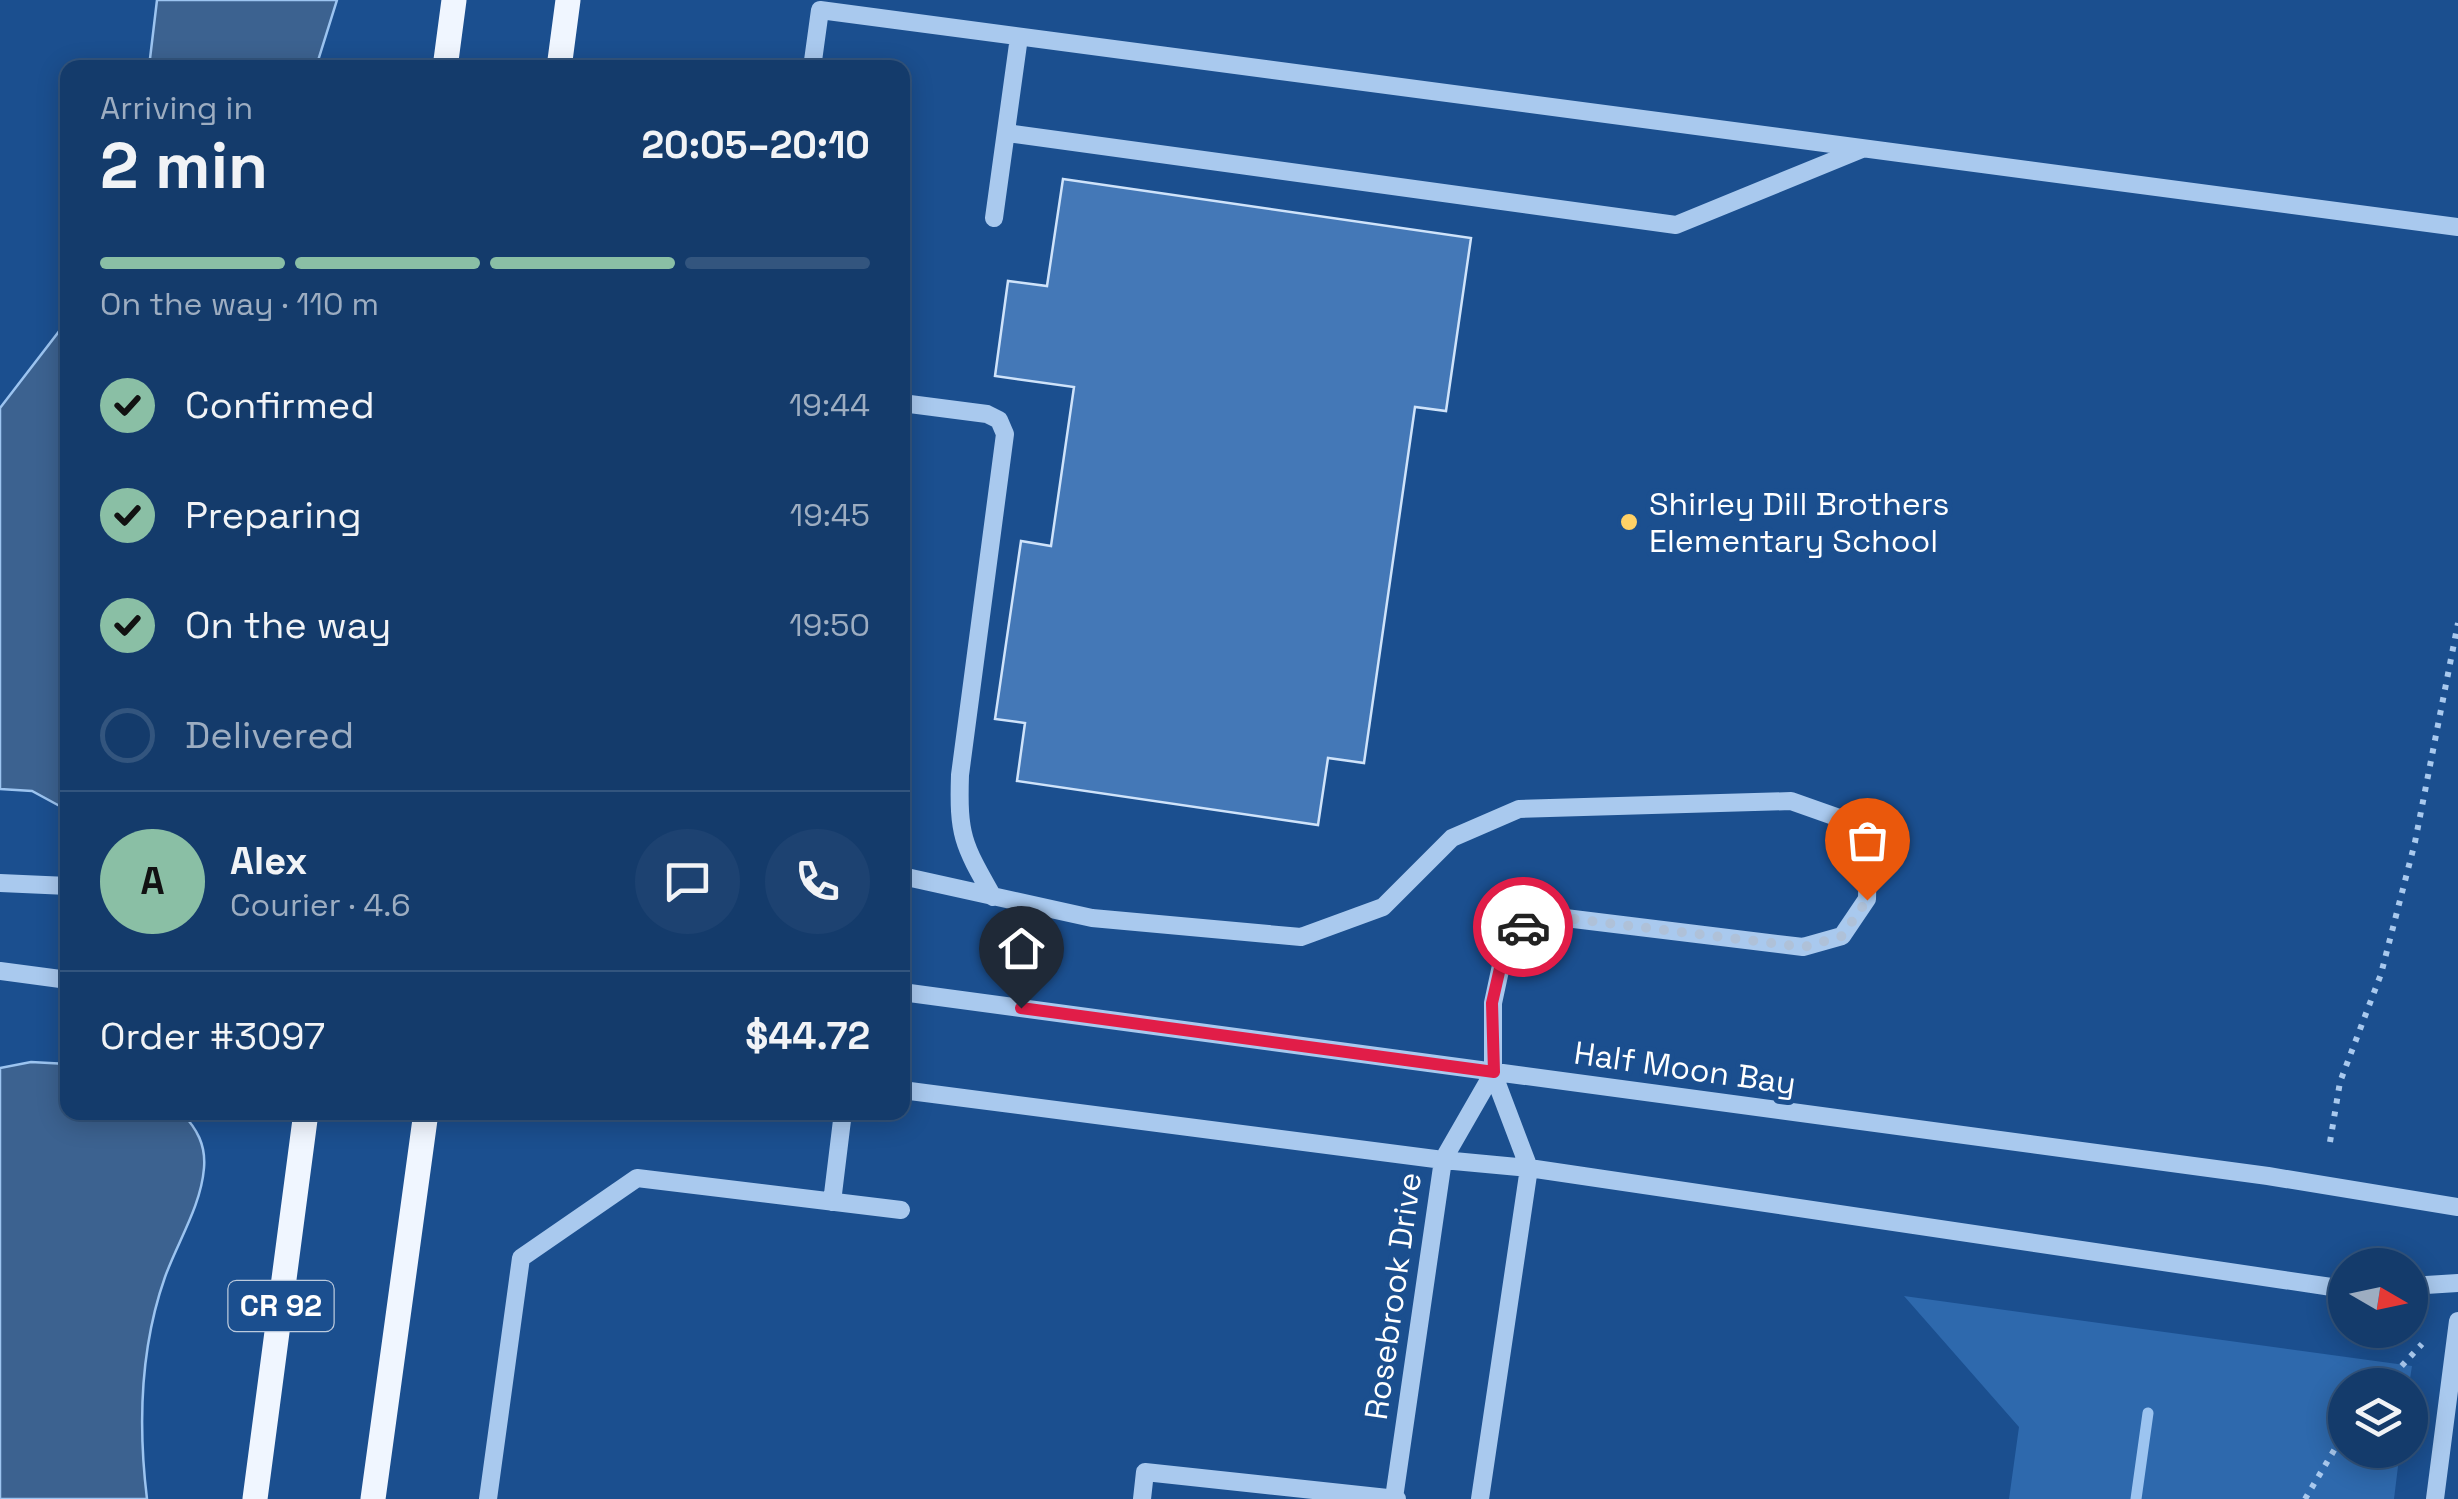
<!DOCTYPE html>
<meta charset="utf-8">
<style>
:root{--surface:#143b6b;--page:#1d4271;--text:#f1f3f6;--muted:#9dadc1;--line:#33557e;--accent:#8abfa5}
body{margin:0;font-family:"Space Grotesk",sans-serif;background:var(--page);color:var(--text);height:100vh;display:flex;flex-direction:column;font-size:38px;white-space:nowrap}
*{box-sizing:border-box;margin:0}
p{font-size:32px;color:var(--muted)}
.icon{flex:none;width:55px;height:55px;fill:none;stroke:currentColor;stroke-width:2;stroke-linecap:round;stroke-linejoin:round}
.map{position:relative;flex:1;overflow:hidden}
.drawer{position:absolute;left:60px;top:60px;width:850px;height:1060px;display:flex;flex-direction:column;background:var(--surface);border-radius:20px;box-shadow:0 5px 25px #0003,0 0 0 2px var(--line)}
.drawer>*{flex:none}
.needle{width:65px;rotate:99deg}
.controls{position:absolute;left:2328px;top:1248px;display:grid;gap:20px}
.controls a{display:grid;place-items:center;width:100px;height:100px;border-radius:50%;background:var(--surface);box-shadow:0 5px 25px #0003,0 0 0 2px var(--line);font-size:50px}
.pin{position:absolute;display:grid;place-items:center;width:85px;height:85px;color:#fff;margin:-102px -42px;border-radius:50% 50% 50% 0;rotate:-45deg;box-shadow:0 0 10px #0007}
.pin .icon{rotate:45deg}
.courier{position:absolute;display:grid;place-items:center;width:100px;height:100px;margin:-50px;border:8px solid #e11d48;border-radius:50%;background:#fff;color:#222;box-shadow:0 2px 12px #0007}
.head em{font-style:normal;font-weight:700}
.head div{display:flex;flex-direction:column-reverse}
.head{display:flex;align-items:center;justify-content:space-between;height:170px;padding:0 40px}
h1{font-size:65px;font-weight:700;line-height:75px}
.bar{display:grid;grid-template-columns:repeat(4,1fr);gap:15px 10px;align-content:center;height:120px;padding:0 40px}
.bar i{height:12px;border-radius:8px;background:var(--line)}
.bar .on{background:var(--accent)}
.bar p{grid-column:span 4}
.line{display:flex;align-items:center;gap:25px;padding:0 40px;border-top:2px solid var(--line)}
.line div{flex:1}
.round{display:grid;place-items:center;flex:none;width:105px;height:105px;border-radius:52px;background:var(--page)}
ol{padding:0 40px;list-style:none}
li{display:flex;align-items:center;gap:30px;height:110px}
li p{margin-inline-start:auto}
li .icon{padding:10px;border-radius:50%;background:var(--accent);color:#111;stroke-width:4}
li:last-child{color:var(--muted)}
li i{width:55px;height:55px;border:5px solid var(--line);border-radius:50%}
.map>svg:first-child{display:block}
</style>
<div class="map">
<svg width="2458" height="1499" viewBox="0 0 2458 1499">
<rect width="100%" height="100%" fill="#1b4f8f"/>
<path fill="#2e69ad" d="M1904,1296L2412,1366L2409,1385H2345V1450H2400L2394,1499H2009L2019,1427Z"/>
<path fill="#3c6290" stroke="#9cc4f0" stroke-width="2.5" d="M157,0H337L316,67H149Z
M67,321V810L32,791L0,789V408Z
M31,1062L67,1064L68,1112L182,1113C197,1129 206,1145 204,1168C201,1206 178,1241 165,1277C140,1348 138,1425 147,1499H0V1068Z"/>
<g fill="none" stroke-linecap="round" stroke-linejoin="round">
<path stroke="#9cc4f0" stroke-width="11" d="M2136,1499L2148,1413"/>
</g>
<path fill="#4478b7" stroke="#cfe3fa" stroke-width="2.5" d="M1063,179L1471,238L1446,411L1415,407L1364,763L1328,758L1318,825L1017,781L1025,723L995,719L1021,541L1051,546L1074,387L995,376L1008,281L1047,286Z"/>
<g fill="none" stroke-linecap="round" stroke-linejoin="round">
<path stroke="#a9c9ee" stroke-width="6" stroke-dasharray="5 8" stroke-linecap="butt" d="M2330,1142L2340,1082L2381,974L2415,842L2458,623
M2384,1385L2422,1344
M2305,1499L2345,1432"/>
<path stroke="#a9c9ee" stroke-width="18" d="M812,68L820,10L2458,227
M1007,133L1676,225L1862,149
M994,218L1019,37
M902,403L987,414L999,420L1005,434L960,775C958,836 963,844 993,897
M902,876L1092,918L1301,937L1383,907L1452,838L1519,809L1791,801L1842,819L1868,855L1867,899L1842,936L1803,947L1549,916L1508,933L1493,1003V1073L1529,1168L1480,1499
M0,883L68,886
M0,971L68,980
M902,992L2268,1176L2458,1207
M902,1090L1443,1160L1529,1168L2345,1289
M832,1202L843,1112
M2410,1286L2458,1283
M1394,1498L1443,1160L1493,1073
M488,1499L521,1258L637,1178L901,1210
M1142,1499L1145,1472L1397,1499
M2435,1499L2458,1321"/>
<path stroke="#f0f6ff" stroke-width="25" d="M445,68L454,0
M559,68L568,0
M255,1499L306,1112
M373,1499L426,1112"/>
</g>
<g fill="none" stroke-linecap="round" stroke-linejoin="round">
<path stroke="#afc1d8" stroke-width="10" stroke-dasharray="0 18" d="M1523,927L1549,916L1804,947L1842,936L1867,900"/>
<path stroke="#e11d48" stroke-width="12" d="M1021,1008L1494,1072L1492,1003L1508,933L1523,927"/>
</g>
<circle fill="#ffd166" stroke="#1b4f8f" stroke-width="4" cx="1629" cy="522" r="10"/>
<g text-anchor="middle" stroke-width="10" stroke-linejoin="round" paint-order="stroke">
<rect fill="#1b4f8f" stroke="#bbcadd" stroke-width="2.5" x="228.5" y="1281" width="105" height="50" rx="8"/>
<g font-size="30" font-weight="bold" fill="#fff">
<text x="281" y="1316">CR 92</text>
</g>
<g font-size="32" fill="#fff" stroke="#1b4f8f" text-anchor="start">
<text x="1649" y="515">Shirley Dill Brothers<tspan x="1649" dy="37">Elementary School</tspan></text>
</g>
<g font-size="32" fill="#fff" stroke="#1b4f8f">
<text transform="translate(1685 1068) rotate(8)" y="11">Half Moon Bay</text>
<text transform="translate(1393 1296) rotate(-82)" y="11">Rosebrook Drive</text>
</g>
</g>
</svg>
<div class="controls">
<a><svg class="needle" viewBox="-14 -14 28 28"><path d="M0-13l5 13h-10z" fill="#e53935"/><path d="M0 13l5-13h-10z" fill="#9dadc1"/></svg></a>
<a><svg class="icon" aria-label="layers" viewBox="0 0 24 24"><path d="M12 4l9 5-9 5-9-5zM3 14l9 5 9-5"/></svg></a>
</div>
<div class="pin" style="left:1867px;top:900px;background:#ea580c"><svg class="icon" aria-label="bag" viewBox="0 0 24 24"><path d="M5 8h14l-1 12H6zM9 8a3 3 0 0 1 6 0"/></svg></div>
<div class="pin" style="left:1021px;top:1008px;background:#1f2937"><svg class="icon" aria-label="home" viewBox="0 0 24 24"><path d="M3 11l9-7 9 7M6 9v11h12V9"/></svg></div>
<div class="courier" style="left:1523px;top:927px"><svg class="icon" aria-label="car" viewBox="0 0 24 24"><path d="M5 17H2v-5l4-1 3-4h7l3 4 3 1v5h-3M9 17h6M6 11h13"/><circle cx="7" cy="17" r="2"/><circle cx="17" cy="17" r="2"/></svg></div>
<section class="drawer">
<div class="head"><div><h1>2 min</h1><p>Arriving in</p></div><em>20:05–20:10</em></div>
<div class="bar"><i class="on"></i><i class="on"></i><i class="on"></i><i></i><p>On the way · 110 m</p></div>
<ol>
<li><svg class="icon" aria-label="check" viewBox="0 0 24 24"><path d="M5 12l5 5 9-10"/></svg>Confirmed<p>19:44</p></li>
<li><svg class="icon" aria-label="check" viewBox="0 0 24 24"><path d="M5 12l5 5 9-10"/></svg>Preparing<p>19:45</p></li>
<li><svg class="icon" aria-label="check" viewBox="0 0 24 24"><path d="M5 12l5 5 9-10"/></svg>On the way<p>19:50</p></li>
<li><i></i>Delivered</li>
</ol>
<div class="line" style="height:180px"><b class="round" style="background:var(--accent);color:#111">A</b><div><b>Alex</b><p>Courier · 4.6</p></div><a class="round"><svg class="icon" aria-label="chat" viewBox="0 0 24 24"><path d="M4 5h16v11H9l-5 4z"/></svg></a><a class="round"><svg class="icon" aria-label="phone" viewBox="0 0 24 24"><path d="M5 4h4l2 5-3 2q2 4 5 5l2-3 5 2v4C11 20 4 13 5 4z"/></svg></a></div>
<div class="line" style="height:130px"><div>Order #3097</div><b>$44.72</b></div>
</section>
</div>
